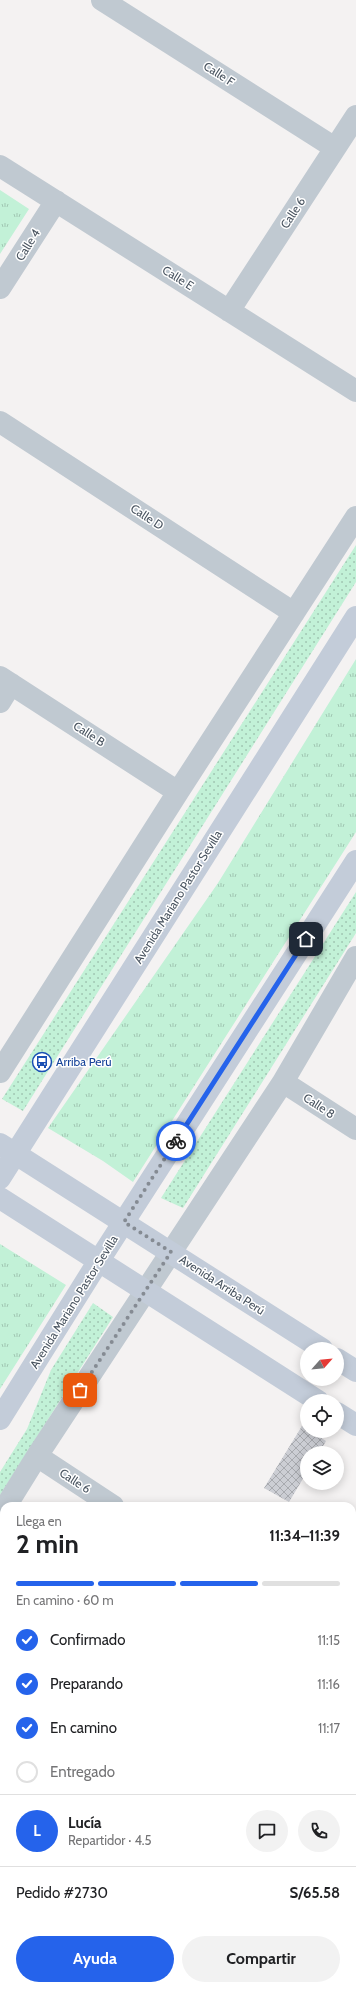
<!DOCTYPE html>
<html lang="es">
<meta charset="utf-8">
<style>
:root{--surface:#fff;--page:#f2f2f2;--text:#202124;--muted:#757577;--line:#e0e0e0;--accent:#2563eb}
body{margin:0;font-family:Cabin,sans-serif;background:var(--page);color:var(--text);height:100vh;display:flex;flex-direction:column;font-size:15px;white-space:nowrap}
*{box-sizing:border-box;margin:0}
p{font-size:13px;color:var(--muted)}
.icon{flex:none;width:22px;height:22px;fill:none;stroke:currentColor;stroke-width:2;stroke-linecap:round;stroke-linejoin:round}
.map{position:relative;flex:1;overflow:hidden}
.panel{position:absolute;left:0px;top:1502px;width:356px;height:488px;display:flex;flex-direction:column;background:var(--surface);border-radius:12px 12px 0 0;box-shadow:0 2px 10px #0003}
.panel>*{flex:none}
.needle{width:26px;rotate:63deg}
.controls{position:absolute;left:300px;top:1342px;display:grid;gap:8px}
.controls a{display:grid;place-items:center;width:44px;height:44px;border-radius:50%;background:var(--surface);box-shadow:0 2px 10px #0003;font-size:20px}
.pin{position:absolute;display:grid;place-items:center;width:34px;height:34px;color:#fff;margin:-17px;border-radius:8px;box-shadow:0 2px 6px #0006}
.courier{position:absolute;display:grid;place-items:center;width:40px;height:40px;margin:-20px;border:3px solid #2563eb;border-radius:50%;background:#fff;color:#222;box-shadow:0 1px 5px #0007}
.overview em{font-style:normal;font-weight:700}
.overview div{display:flex;flex-direction:column-reverse}
.overview{display:flex;align-items:center;justify-content:space-between;height:68px;padding:0 16px}
h1{font-size:26px;font-weight:700;line-height:30px}
.bar{display:grid;grid-template-columns:repeat(4,1fr);gap:6px 4px;align-content:center;height:48px;padding:0 16px}
.bar i{height:5px;border-radius:3px;background:var(--line)}
.bar .selected{background:var(--accent)}
.bar p{grid-column:span 4}
.line{display:flex;align-items:center;gap:10px;padding:0 16px;border-top:1px solid var(--line)}
.line div{flex:1}
.round{display:grid;place-items:center;flex:none;width:42px;height:42px;border-radius:21px;background:var(--page)}
ol{padding:0 16px;list-style:none}
li{display:flex;align-items:center;gap:12px;height:44px}
li p{margin-inline-start:auto}
li .icon{padding:4px;border-radius:50%;background:var(--accent);color:#fff;stroke-width:4}
li:last-child{color:var(--muted)}
li i{width:22px;height:22px;border:2px solid var(--line);border-radius:50%}
.primary-button{display:flex;gap:8px;margin-top:auto;padding:8px 16px}
.primary-button a{flex:1;height:46px;border-radius:24px;background:var(--accent);color:#fff;font-size:16px;font-weight:700;line-height:46px;text-align:center}
.primary-button a+a{background:var(--page);color:var(--text)}
.map>svg:first-child{display:block}
</style>
<div class="map">
<svg width="356" height="1990" viewBox="0 0 356 1990">
<defs>
<pattern id="grass-dots" width="8" height="8" patternUnits="userSpaceOnUse"><rect width="8" height="8" fill="#c2f1d7"/><path d="M2 2h.1M6 6h.1" fill="none" stroke="#a0c6b2" stroke-width="1.8" stroke-linecap="round"/></pattern>
<pattern id="park-tufts" width="24" height="20" patternUnits="userSpaceOnUse"><rect width="24" height="20" fill="#c2f1d7"/><path d="M3 7l-1-3M5 7V3M7 7l1-3M15 17l-1-3M17 17v-4M19 17l1-3" fill="none" stroke="#a0c6b2"/></pattern>
<pattern id="building-cross-hatch" width="8" height="8" patternUnits="userSpaceOnUse"><rect width="8" height="8" fill="#ccced4"/><path d="M0 0l8 8M0 8l8-8" fill="none" stroke="#a8aaaf"/></pattern>
</defs>
<rect width="100%" height="100%" fill="#f4f2f2"/>
<path fill="url(#grass-dots)" d="M356,545V582L23,1111L2,1099Z
M356,892V933L183,1208L161,1198Z
M93,1303L113,1317L0,1495V1472L27,1429L51,1370Z"/>
<path fill="url(#park-tufts)" d="M0,190L29,209L0,254Z
M356,659V832L133,1182L103,1161L48,1128L218,883Z
M0,1244L66,1285L0,1389Z
M352,1922L356,1925V1990H220L223,1986H352Z"/>
<path fill="url(#building-cross-hatch)" d="M302,1426L326,1441L319,1453H307V1472L289,1502L264,1488Z"/>
<g fill="none" stroke-linecap="round" stroke-linejoin="round">
<path stroke="#c0c9d1" stroke-width="22" d="M102,0L335,148
M0,166L356,391
M0,288L56,201
M229,311L356,116
M0,422L294,613
M0,677L178,792
M0,702L11,684
M0,1072L178,792L356,517
M283,1082L356,1129
M37,1456L113,1506
M6,1506L37,1456L283,1082L356,957
M352,1664L356,1667
M352,1759L356,1753
M352,1901L356,1904
M0,1926L4,1920
M95,1986L101,1990
M206,1990L208,1986"/>
<path stroke="#c3ccd9" stroke-width="22" d="M0,1144L322,1349
M0,1178L356,617
M0,1198L318,1401
M337,1359L356,1371
M337,1413L356,1425
M0,1419L98,1262L356,861"/>
</g>
<g fill="none" stroke-linecap="round" stroke-linejoin="round">
<path stroke="#858b93" stroke-width="4" stroke-dasharray="0 7.2" d="M80,1390L171,1252L124,1222L176,1141"/>
<path stroke="#2563eb" stroke-width="5" d="M176,1141L306,939"/>
</g>
<defs>
<g id="bus-ring" transform="scale(1)"><circle r="9.5" fill="#fff" stroke="#1a4fb4" stroke-width="1.5"/><path d="M-5-6H5V4H4V6H2V4H-2V6H-4V4H-5ZM-3.5-4V0h7V-4ZM-3.5 1.2v1.5H-2V1.2ZM2 1.2v1.5H3.5V1.2Z" fill="#1a4fb4"/></g>
</defs>
<g fill-rule="evenodd">
<use href="#bus-ring" x="42" y="1062"/>
</g>
<g text-anchor="middle" stroke-width="3" stroke-linejoin="round" paint-order="stroke">
<g font-size="12" fill="#495460" stroke="#fff">
<text transform="translate(219 74) rotate(33)" y="4">Calle F</text>
<text transform="translate(293 213) rotate(-57)" y="4">Calle 6</text>
<text transform="translate(28 245) rotate(-58)" y="4">Calle 4</text>
<text transform="translate(178 278) rotate(32)" y="4">Calle E</text>
<text transform="translate(147 517) rotate(33)" y="4">Calle D</text>
<text transform="translate(89 734) rotate(33)" y="4">Calle B</text>
<text transform="translate(178 897) rotate(-58)" y="4">Avenida Mariano Pastor Sevilla</text>
<text transform="translate(319 1106) rotate(33)" y="4">Calle 8</text>
<text transform="translate(222 1285) rotate(33)" y="4">Avenida Arriba Perú</text>
<text transform="translate(74 1302) rotate(-58)" y="4">Avenida Mariano Pastor Sevilla</text>
<text transform="translate(75 1481) rotate(33)" y="4">Calle 6</text>
</g>
<g font-size="12" fill="#164399" stroke="#fff" text-anchor="start">
<text x="56" y="1066">Arriba Perú</text>
</g>
</g>
</svg>
<div class="controls">
<a><svg class="needle" viewBox="-14 -14 28 28"><path d="M0-13l5 13h-10z" fill="#e53935"/><path d="M0 13l5-13h-10z" fill="#757577"/></svg></a>
<a><svg class="icon" aria-label="locate" viewBox="0 0 24 24"><circle cx="12" cy="12" r="6"/><path d="M12 2v4M12 18v4M2 12h4M18 12h4"/></svg></a>
<a><svg class="icon" aria-label="layers" viewBox="0 0 24 24"><path d="M12 4l9 5-9 5-9-5zM3 14l9 5 9-5"/></svg></a>
</div>
<div class="pin" style="left:80px;top:1390px;background:#ea580c"><svg class="icon" aria-label="bag" viewBox="0 0 24 24"><path d="M5 8h14l-1 12H6zM9 8a3 3 0 0 1 6 0"/></svg></div>
<div class="pin" style="left:306px;top:939px;background:#1f2937"><svg class="icon" aria-label="home" viewBox="0 0 24 24"><path d="M3 11l9-7 9 7M6 9v11h12V9"/></svg></div>
<div class="courier" style="left:176px;top:1141px"><svg class="icon" aria-label="bike" viewBox="0 0 24 24"><circle cx="6" cy="16" r="4"/><circle cx="18" cy="16" r="4"/><path d="M6 16l4-8h5l3 8M10 8l3 8H6M13 5h3"/></svg></div>
<section class="panel">
<div class="overview"><div><h1>2 min</h1><p>Llega en</p></div><em>11:34–11:39</em></div>
<div class="bar"><i class="selected"></i><i class="selected"></i><i class="selected"></i><i></i><p>En camino · 60 m</p></div>
<ol>
<li><svg class="icon" aria-label="check" viewBox="0 0 24 24"><path d="M5 12l5 5 9-10"/></svg>Confirmado<p>11:15</p></li>
<li><svg class="icon" aria-label="check" viewBox="0 0 24 24"><path d="M5 12l5 5 9-10"/></svg>Preparando<p>11:16</p></li>
<li><svg class="icon" aria-label="check" viewBox="0 0 24 24"><path d="M5 12l5 5 9-10"/></svg>En camino<p>11:17</p></li>
<li><i></i>Entregado</li>
</ol>
<div class="line" style="height:72px"><b class="round" style="background:var(--accent);color:#fff">L</b><div><b>Lucía</b><p>Repartidor · 4.5</p></div><a class="round"><svg class="icon" aria-label="chat" viewBox="0 0 24 24"><path d="M4 5h16v11H9l-5 4z"/></svg></a><a class="round"><svg class="icon" aria-label="phone" viewBox="0 0 24 24"><path d="M5 4h4l2 5-3 2q2 4 5 5l2-3 5 2v4C11 20 4 13 5 4z"/></svg></a></div>
<div class="line" style="height:52px"><div>Pedido #2730</div><b>S/65.58</b></div>
<div class="primary-button"><a>Ayuda</a><a>Compartir</a></div>
</section>
</div>
